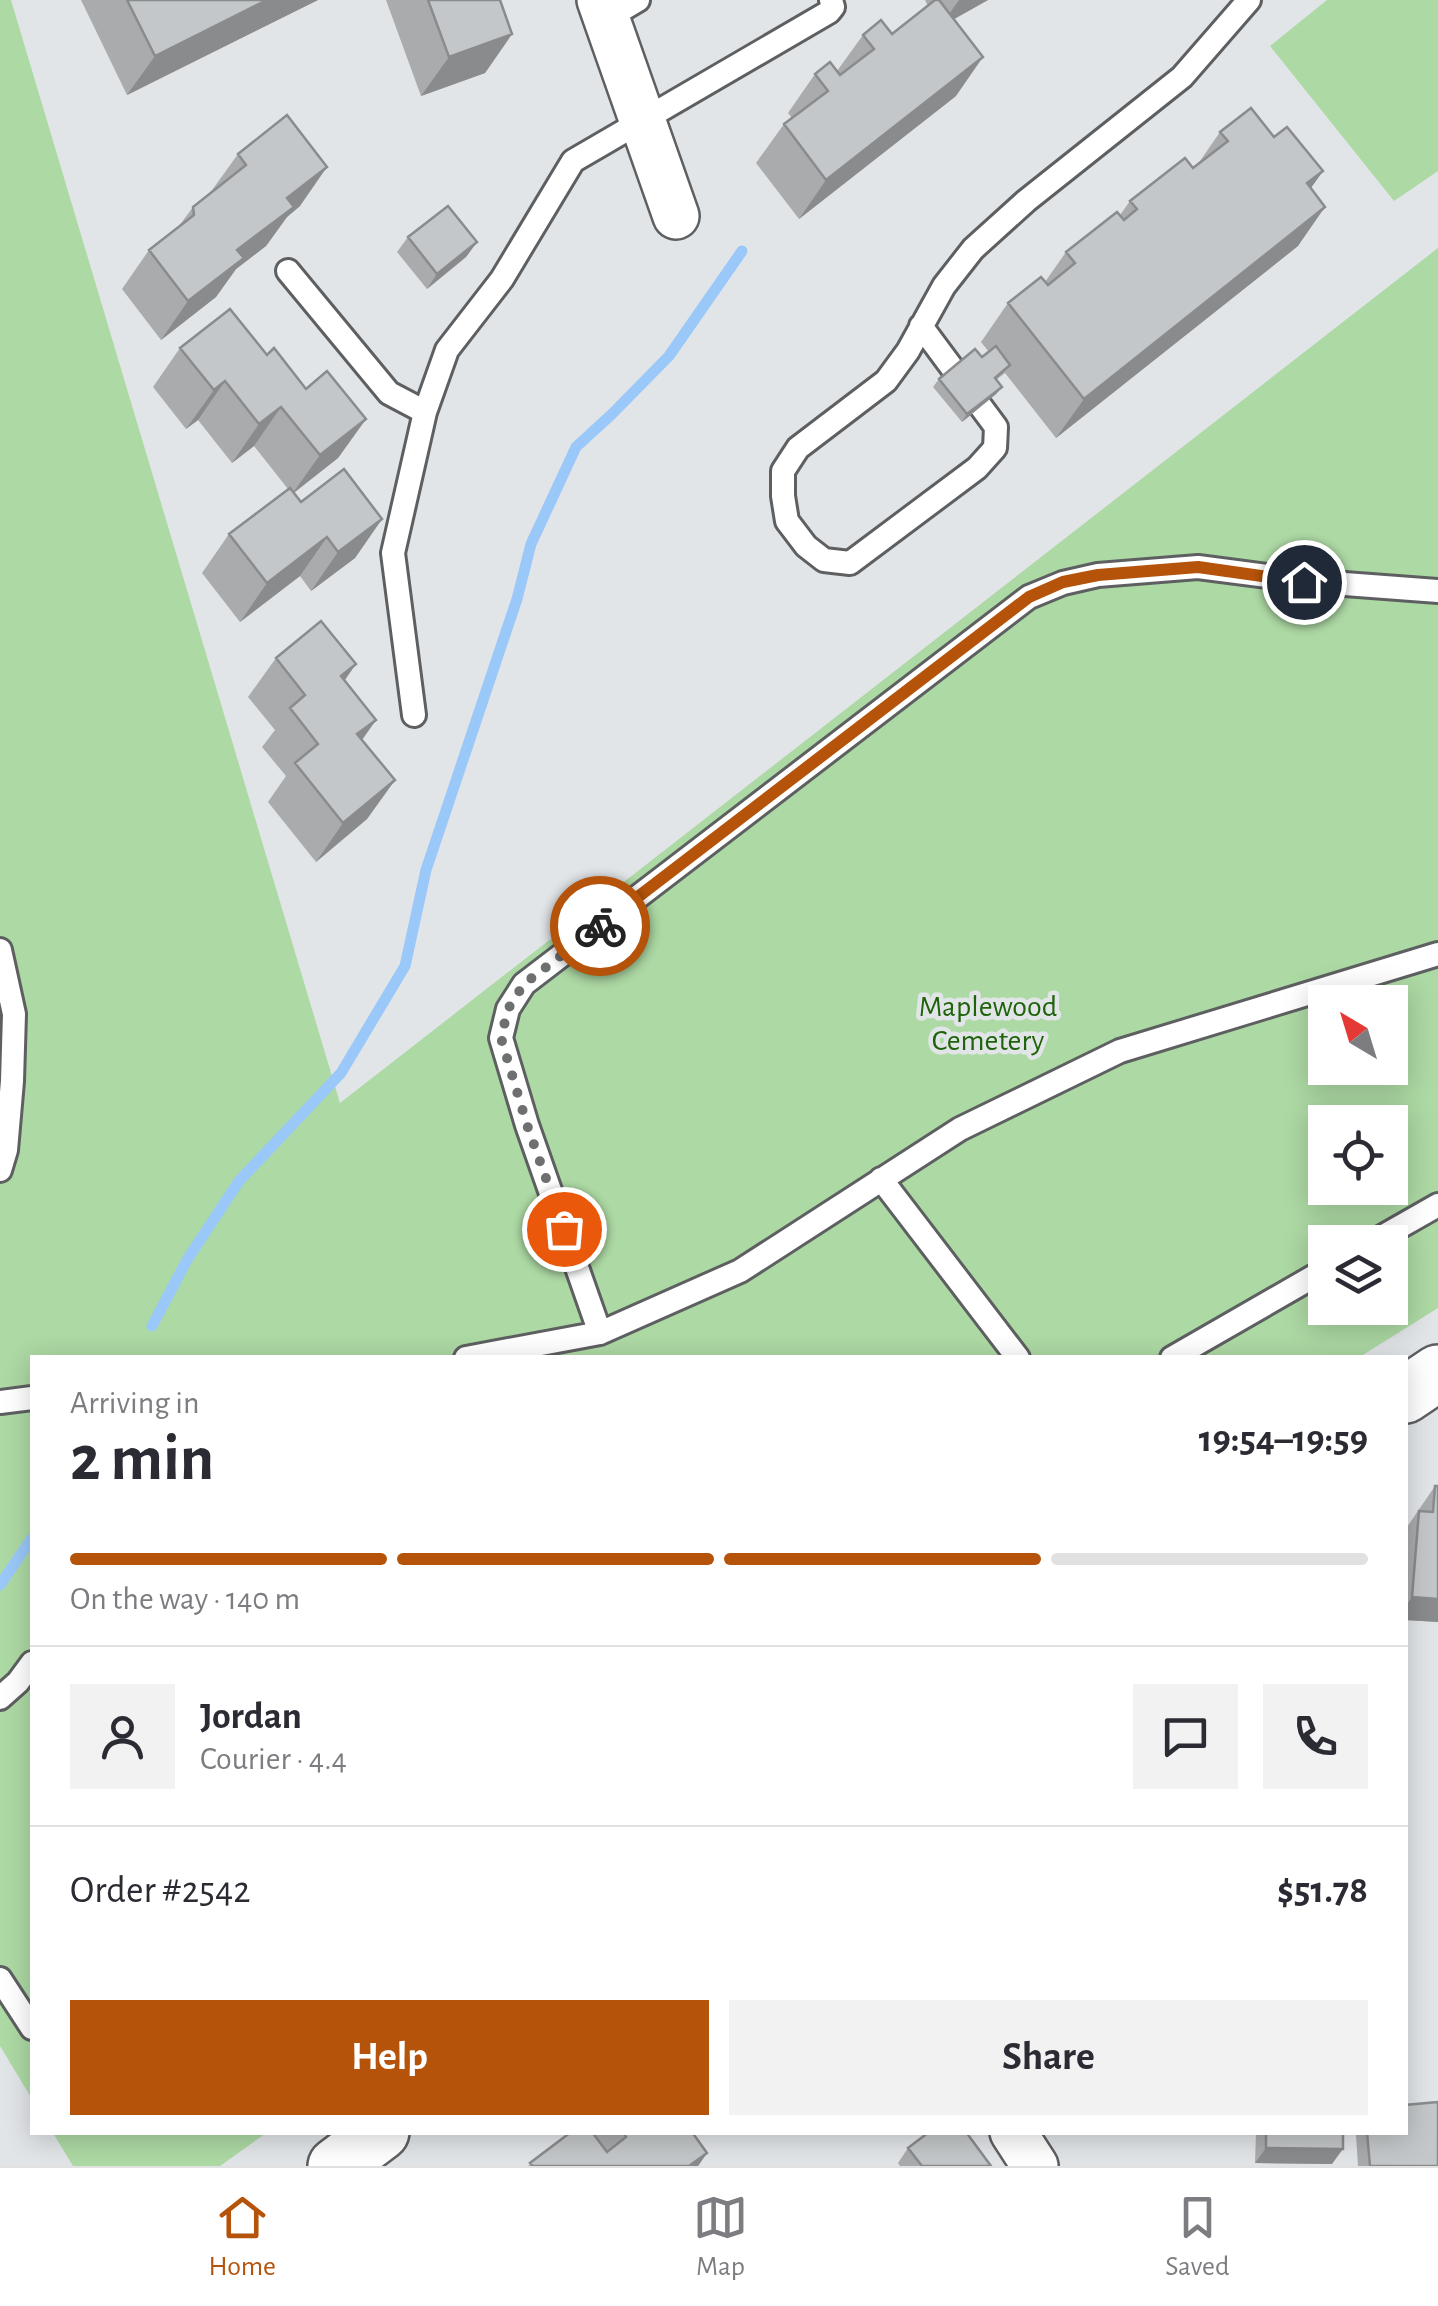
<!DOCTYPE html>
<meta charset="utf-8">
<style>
:root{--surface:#fff;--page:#f2f2f3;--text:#2b2b33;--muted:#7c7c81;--line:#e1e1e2;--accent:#b45309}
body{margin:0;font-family:"Alegreya Sans",sans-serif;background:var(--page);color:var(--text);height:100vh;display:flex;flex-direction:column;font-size:38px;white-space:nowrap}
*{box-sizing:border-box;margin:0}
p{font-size:32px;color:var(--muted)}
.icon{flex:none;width:55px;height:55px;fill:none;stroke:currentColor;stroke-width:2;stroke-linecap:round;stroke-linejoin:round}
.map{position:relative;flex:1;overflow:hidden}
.drawer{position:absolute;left:30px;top:1355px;width:1378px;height:780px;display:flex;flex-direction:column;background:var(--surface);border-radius:0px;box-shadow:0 5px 25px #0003}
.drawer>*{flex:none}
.needle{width:65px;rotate:322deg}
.buttons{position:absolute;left:1308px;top:985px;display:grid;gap:20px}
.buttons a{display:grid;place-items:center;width:100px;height:100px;border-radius:0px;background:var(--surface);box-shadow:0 5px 25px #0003;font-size:50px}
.pin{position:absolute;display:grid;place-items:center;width:85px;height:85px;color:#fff;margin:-42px;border:5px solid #fff;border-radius:50%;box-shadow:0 2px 10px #0007}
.courier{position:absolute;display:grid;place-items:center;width:100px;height:100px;margin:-50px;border:8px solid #b45309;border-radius:50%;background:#fff;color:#222;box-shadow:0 2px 12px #0007}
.summary em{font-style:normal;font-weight:600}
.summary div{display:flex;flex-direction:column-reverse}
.summary{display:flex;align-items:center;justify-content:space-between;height:170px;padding:0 40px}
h1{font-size:65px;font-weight:600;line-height:75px}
.bar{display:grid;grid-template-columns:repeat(4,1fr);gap:15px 10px;align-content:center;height:120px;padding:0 40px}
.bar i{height:12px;border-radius:8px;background:var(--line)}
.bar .selected{background:var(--accent)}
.bar p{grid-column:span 4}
.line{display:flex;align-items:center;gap:25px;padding:0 40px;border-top:2px solid var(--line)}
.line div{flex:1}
.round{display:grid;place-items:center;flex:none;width:105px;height:105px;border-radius:0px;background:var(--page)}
.cta{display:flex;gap:20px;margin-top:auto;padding:20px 40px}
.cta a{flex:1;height:115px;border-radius:0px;background:var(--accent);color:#fff;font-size:40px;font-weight:600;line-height:115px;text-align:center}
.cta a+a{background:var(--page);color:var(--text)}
.tabs{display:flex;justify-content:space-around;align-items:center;height:140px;border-top:2px solid var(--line);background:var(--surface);font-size:28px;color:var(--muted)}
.tabs a{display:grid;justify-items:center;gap:5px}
.tabs .selected{color:var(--accent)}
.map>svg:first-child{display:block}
</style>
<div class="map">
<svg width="1438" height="2166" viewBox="0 0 1438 2166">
<rect width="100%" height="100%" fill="#e2e5e8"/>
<path fill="#add9a4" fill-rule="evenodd" d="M0,0H11L340,1103L1438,248V1308L1358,1358H32V2099L0,2046ZM1325,1002H1390V1068H1325ZM1325,1122H1390V1188H1325ZM1325,1242H1390V1308H1325Z
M1327,0H1438V171L1394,201L1270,46Z
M53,2133H266L220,2166H73Z"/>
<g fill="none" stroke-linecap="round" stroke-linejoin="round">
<path stroke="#9ac8f9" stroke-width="11" d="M152,1326L187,1260L239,1181L341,1073L405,966L426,870L517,599L531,544L576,447L612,414L669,356L742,251
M0,1585L32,1538"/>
<g stroke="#5d5f61" stroke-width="28">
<path id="lane" d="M606,19L638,0
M288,271L389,393L425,412
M921,326L996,427L995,448L977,468L850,563L824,560L806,546L787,521L783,496V471L798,448L886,381L908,351L944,286L973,249L1026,201L1182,77L1249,0
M414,715L393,553L425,412L447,350L502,279L573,161L829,12L833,7L831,0
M0,950L14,1014L12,1081L6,1150L0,1170
M881,1179L1018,1358
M1373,1242L1438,1205
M600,1333L527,1125L501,1038L508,1009L524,984L1029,597L1063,583L1098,575L1198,567L1305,581L1438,591
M466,1358L600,1333L740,1271L960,1129L1120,1051L1438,954
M1172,1358L1325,1270
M0,1402L32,1398
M0,1698L18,1682L32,1663
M0,1979L32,2028"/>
</g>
<g stroke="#5d5f61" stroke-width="50">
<path id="street" d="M600,0L676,216
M1013,2132L1035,2166"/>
</g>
<g stroke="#5d5f61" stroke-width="60">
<path id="secondary" d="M1405,1395L1438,1373
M336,2166L381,2132"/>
</g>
<use href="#lane" stroke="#fff" stroke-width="22"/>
<use href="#street" stroke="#fff" stroke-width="45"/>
<use href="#secondary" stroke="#fff" stroke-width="55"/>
</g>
<path fill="#a9abad" d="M81,0H318L127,95Z
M386,0H500L512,34L485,73L421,96Z
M925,0H988L954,19L956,96L799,219L756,163L784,124L792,118L788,113L815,74L837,71L863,35L892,34L928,6Z
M1220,132L1274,137L1323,171L1311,188L1298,246L1056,438L1005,373L996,380L1002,387L996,394L962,422L933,387L939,379L982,357L989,352L981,342L1008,303L1045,282L1066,252L1120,215L1130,201L1198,164Z
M238,154L300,206L287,217L266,246L236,269L216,297L161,340L122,289L149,250L179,226L193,207L210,193Z
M408,237L477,242L466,257L427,289L397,252Z
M180,348L267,355L306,389L366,419L338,458L294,493L301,502L382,519L355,558L311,591L300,576L240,622L202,573L229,534L288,489L254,446L232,463L198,420L186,429L153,387Z
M276,658L345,680L376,720L362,740L395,780L367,819L316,862L268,802L286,776L262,747L275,730L248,697Z
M1435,1486L1438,1622L1405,1620V1530Z
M571,2132H692L707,2153L698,2166H528Z
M1256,2132H1343L1332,2164L1255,2163Z
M1358,2132H1405L1438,2166H1358L1356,2135Z
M908,2148L991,2166H900L898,2163Z"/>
<path fill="#898b8d" d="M267,0H318L127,95L155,56Z
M959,0H988L940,27Z
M512,34L485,73L421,96L449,57Z
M983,57L956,96L799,219L826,180Z
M327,167L300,206L287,217L266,246L236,269L216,297L161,340L188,301L287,198Z
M1323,171L1295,210L1307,183Z
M1325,207L1298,246L1056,438L1084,399Z
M477,242L466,257L427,289L437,274Z
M225,381L198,420L186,429L214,390Z
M1002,387L996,394L962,422L967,414Z
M281,407L254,446L232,463L259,424Z
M366,419L338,458L292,494L320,455Z
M382,519L355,558L311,591L338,552Z
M327,537L300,576L240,622L267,583Z
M356,664L329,703L341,676Z
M376,720L349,758L357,734Z
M395,780L367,819L316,862L343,823Z
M1412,1597L1438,1599V1622L1405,1620V1607Z
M1266,2148L1343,2149L1332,2164L1255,2163Z
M707,2153L698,2166H689Z"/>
<path fill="#c4c7c9" stroke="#898b8d" stroke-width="2.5" d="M127,0H267L155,56Z
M428,0H500L512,34L449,57Z
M935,0H939L983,57L826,180L784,124L828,91L815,74L830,62L840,75L874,49L863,35L881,20L892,34Z
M1251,108L1274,137L1287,127L1323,171L1307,183L1325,207L1084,399L1008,303L1041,277L1048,285L1075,263L1066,252L1117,212L1124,220L1137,209L1130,201L1185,158L1193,168L1228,141L1220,132Z
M287,115L327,167L287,198L294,207L237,250L244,258L188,301L149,250L194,215L193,207L246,165L238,154Z
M448,206L477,242L437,274L408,237Z
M230,309L267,355L274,348L306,389L327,371L366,419L320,455L281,407L259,424L225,381L214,390L180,348Z
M996,346L1010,365L995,378L1002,387L967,414L939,379L975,349L982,357Z
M344,469L382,519L338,552L327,537L267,583L229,534L290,488L301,502Z
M321,621L356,664L341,676L376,720L357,734L395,780L343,823L295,763L318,744L290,708L305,695L276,658Z
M1435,1486H1438V1599L1412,1597L1419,1511L1433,1512Z
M1438,2102V2166H1370L1367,2132H1405V2105Z
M571,2132H592L607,2152L626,2137L623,2132H692L707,2153L689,2166H533L530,2163Z
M929,2132H966L991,2166H922L908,2148Z
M1266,2132H1343V2149L1266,2148Z"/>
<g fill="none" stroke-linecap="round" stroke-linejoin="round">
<path stroke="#6d6f71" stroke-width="10" stroke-dasharray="0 18" d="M564,1229L527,1125L501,1038L508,1009L524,984L600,926"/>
<path stroke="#b45309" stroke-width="12" d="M600,926L1029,597L1063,582L1098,575L1198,567L1304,582"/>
</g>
<g text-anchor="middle" stroke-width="9" stroke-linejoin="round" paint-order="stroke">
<g font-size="30" fill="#1e630a" stroke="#e2e5e8">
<text x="988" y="1016">Maplewood<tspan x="988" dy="34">Cemetery</tspan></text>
</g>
</g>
</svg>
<div class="buttons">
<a><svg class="needle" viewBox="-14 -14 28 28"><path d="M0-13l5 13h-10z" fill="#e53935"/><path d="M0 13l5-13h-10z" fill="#7c7c81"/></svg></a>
<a><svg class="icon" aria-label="locate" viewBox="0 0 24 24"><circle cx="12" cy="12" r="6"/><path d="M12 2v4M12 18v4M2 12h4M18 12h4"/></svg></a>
<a><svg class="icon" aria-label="layers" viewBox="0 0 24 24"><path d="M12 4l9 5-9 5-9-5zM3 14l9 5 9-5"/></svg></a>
</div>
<div class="pin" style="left:564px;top:1229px;background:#ea580c"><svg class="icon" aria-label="bag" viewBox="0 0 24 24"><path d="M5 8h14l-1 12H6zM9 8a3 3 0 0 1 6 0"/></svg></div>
<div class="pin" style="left:1304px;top:582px;background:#1f2937"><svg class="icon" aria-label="home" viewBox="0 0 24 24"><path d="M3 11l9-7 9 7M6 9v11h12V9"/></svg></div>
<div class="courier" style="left:600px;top:926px"><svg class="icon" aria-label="bike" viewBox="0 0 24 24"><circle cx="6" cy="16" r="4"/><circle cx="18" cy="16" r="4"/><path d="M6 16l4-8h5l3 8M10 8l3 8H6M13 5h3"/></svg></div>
<section class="drawer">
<div class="summary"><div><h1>2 min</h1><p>Arriving in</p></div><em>19:54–19:59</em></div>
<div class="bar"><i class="selected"></i><i class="selected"></i><i class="selected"></i><i></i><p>On the way · 140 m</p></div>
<div class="line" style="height:180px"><a class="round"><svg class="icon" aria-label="person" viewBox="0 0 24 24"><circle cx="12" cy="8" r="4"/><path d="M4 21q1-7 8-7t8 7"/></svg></a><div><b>Jordan</b><p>Courier · 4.4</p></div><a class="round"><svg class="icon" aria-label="chat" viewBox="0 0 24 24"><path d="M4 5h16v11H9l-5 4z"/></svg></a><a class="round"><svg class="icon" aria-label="phone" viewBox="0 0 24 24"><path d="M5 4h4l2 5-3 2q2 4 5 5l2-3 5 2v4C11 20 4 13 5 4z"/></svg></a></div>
<div class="line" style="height:130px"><div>Order #2542</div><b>$51.78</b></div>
<div class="cta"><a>Help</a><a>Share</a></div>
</section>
</div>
<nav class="tabs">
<a class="selected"><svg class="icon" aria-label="home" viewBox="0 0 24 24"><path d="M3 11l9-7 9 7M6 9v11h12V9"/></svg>Home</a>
<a><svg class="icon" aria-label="map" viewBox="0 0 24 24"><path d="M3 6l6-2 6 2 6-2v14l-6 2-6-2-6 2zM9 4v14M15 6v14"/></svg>Map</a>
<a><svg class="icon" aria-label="saved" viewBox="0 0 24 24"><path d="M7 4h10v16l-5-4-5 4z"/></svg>Saved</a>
</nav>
